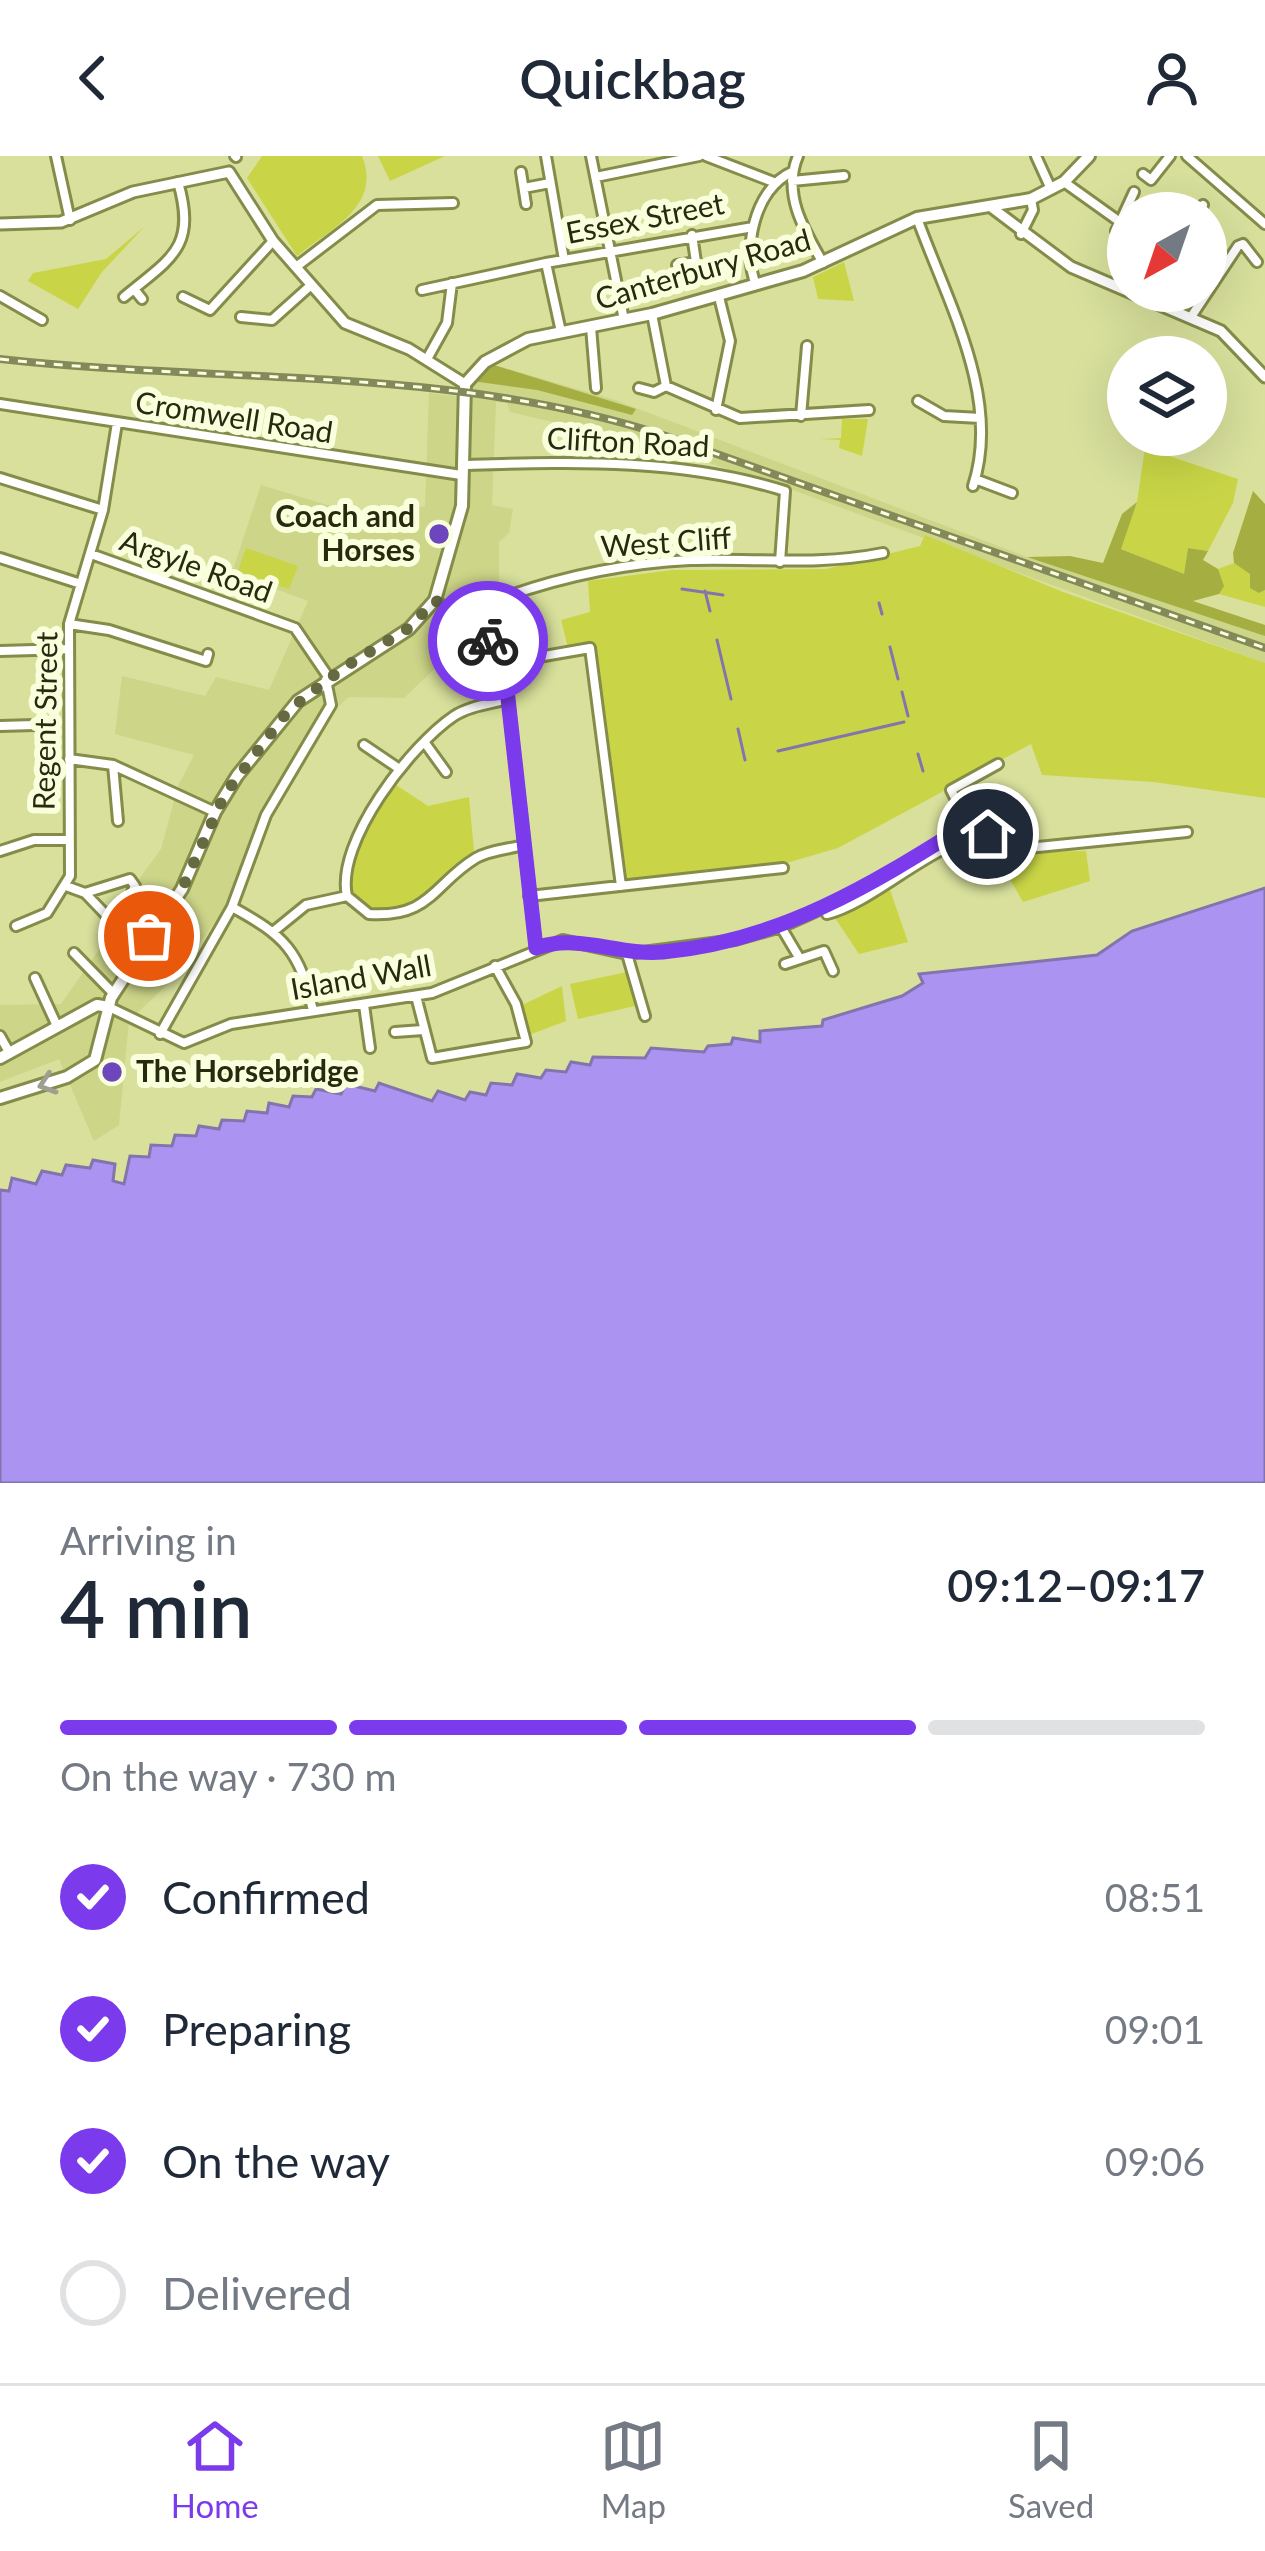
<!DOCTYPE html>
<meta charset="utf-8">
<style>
:root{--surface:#fff;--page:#f2f2f3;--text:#1f2937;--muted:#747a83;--line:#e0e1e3;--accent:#7c3aed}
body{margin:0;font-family:Lato,sans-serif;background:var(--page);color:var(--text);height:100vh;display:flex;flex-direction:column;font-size:45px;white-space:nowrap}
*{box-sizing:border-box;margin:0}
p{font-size:39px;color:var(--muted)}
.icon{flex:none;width:66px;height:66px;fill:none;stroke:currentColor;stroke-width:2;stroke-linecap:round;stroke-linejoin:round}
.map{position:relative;height:1327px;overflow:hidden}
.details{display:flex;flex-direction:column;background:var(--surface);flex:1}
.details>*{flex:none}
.needle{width:78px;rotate:220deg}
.tools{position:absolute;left:1107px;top:36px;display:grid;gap:24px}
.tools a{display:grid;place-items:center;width:120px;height:120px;border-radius:50%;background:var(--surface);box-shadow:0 12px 48px #0002;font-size:60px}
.pin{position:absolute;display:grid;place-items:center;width:102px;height:102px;color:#fff;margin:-51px;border:6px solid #fff;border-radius:50%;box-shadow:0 3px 12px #0007}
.courier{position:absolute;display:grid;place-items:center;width:120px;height:120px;margin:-60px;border:9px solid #7c3aed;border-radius:50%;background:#fff;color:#222;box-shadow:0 3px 15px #0007}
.overview em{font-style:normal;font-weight:600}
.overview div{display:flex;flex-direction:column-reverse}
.overview{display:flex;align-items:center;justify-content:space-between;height:204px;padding:0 60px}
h1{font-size:78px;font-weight:600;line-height:90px}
.bar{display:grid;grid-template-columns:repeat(4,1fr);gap:18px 12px;align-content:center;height:144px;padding:0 60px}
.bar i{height:15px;border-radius:9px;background:var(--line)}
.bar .selected{background:var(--accent)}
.bar p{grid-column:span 4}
ol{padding:0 60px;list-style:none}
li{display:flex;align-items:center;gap:36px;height:132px}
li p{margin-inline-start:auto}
li .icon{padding:12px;border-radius:50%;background:var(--accent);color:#fff;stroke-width:4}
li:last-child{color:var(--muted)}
li i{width:66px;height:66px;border:6px solid var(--line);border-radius:50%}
header{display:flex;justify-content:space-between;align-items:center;height:156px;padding:0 60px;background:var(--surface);font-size:54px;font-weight:600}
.tabs{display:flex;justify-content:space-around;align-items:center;height:168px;border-top:3px solid var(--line);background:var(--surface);font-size:33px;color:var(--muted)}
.tabs a{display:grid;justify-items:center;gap:6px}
.tabs .selected{color:var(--accent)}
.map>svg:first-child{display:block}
</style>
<header><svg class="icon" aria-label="back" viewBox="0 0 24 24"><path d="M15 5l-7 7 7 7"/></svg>Quickbag<svg class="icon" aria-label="person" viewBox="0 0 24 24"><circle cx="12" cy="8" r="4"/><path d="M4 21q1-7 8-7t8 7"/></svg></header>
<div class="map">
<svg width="1265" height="1327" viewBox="0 0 1265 1327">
<rect width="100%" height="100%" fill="#d8e09c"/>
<path fill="#ccd588" d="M494,209L615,244L1027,401L1265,477V507L790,333L656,290L510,256L507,247L496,246L492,349L513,353L509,377L499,386V436L463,466L474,475L404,542L349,541L311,575L274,631L225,752L176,820L129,865L119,969L94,985L59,903L0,926V849L61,848L108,781L112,760L161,693L178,630L194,599L115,578L122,520L205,540L216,521L269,534L308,445L232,417L261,329L400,371L407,349L425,351L429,237L469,242L472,225Z"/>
<path fill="#c9d546" d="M262,0H362C382,50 332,72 297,100L247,22Z
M378,0H445L390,25Z
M144,71L102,116L78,153L28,125L33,117L106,103Z
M844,106L854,145L818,143L813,121Z
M842,263H868L862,300L839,292L840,284L820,283L841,282Z
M1145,292L1238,323L1233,347L1208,395L1188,392L1184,419L1120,392L1137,346Z
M925,379L1063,436L1265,507V642L1154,626L1042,619L1031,588L838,692L783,708L628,727L593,488L568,492L561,464L590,456L588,425L672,414L826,413L920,390Z
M246,392L298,410L289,433L238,415Z
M1234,407L1248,415L1259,437L1265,434V451L1219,438L1218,413Z
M393,627L428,650L469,641L474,695C447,731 394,778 351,741C345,695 374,666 393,627Z
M996,685L1030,696L1086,695L1090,725L1023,746L990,688Z
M889,731L908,786L859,798L835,762Z
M627,816L635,850L578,863L570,828Z
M562,830L566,865L529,879L520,850Z"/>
<path fill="#a5af41" d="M494,209L636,253L632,259L537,234L472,225Z
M1253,335L1265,348V434L1259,437L1250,432V418L1234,407L1233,397Z
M1137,346L1121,393L1184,418L1188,392L1208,395L1203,404L1218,413L1224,430L1219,438L1193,445L1265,469V480L1027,401L1070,400L1103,407L1122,358Z"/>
<path fill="#ab94f1" stroke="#8374ad" stroke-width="3" d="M1265,732V1327H0V1034L9,1035L12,1022L36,1028L42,1015L62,1019L66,1009L90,1012L93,1004L115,1008L113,1025L124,1028L130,1000L149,1001L151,989L172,990L175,979L196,980L199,970L219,973L222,964L244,965L247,955L267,957L269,947L289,951L293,940L312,941L316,933L341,938L346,928L375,935L379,927L432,945L438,935L465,944L470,936L486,939L491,927L512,929L517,918L541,922L546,914L566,916L571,906L590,909L593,901L645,902L651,892L704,896L708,890L731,888L733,882L760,886V875L822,870L823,864L902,840L923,827L919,818L1097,799L1132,775Z"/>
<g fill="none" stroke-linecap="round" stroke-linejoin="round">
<path stroke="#8374ad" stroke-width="3" d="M682,433L723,439
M705,435L710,455
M879,447L882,458
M717,484L731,543
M890,491L898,523
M902,536L908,560
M738,573L745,604
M778,595L904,566
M918,598L923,615"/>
<g stroke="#858c4a" stroke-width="14">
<path id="minor" d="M56,0L70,64
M235,0L236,1
M546,0L564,104
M591,0L624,164
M706,0L776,27
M798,0C782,38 804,74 823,107
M1036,0L1051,33
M1187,0L1265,68
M521,16L526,48
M1143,18L1151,24L1170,0
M596,21L699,0
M792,25L844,20
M1064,26L1120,66
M524,32L550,27
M1197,57L1203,49
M917,62C947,145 1002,242 973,330
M1206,64H1207
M1116,75L1134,36
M1021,78L1033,54L1031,43
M546,107L753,71
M677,109L696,106L692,79
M296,111L377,49L453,47
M756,129C742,95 754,33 792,16
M134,133L142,143
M422,134L546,107L561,176
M0,140L42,164
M124,141C171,102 197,92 178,26
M183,141L210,154L273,85
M652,158L666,230L740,262L869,254
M241,161L272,164L310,130
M1191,161L1238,90L1243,88L1257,106
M591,171L596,232
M427,203L447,167L452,127
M639,232L654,236L666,230
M918,245L944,260L980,262
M0,248L461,319
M716,254L730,185L719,141
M801,260L807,190
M464,309C574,306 680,302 785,335L780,406
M0,322L103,354
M975,323L1012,337
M91,398L295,472L329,522
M0,402L81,428
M435,444L490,486L504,507L536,792
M459,459C533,427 609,408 690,404C756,402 818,410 883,397
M69,468L109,474L206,505L208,498
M0,495L69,493
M504,507L590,492L621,730
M508,543C490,548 469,550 454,560C411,589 335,686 347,740L369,758C431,762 433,728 476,702C490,694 509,693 524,689
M0,570L35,569
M425,587L446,616
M364,589L398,612
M69,603L113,609L215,656
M998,608L951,634L968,668L1028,692L1187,676
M113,609L118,665
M0,695L34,684H69
M66,730L85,737L110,763L124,753L135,730L130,723L85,737
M529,740L783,712
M232,751C285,780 300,795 313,855
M827,758C875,747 946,674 985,684L988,678
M16,770L47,757L70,720L69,468L103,354L117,267
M781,771L800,803
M274,775L306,749L347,740
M74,797L113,837
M627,798L645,860
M785,808L824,795L833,815
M35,822L57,870
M416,840L432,902L526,886L516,848L495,810
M364,849L370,892
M109,851L184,887L231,868L432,837L563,784L627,798L735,784L781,771L874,729L968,668
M395,876L423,874
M160,878L232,751L266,659L331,549L326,524
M0,880L9,896"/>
</g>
<g stroke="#858c4a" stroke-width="15">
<path id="tertiary" d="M229,16L273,85L345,167L409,193L465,228
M991,51L1071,111L1221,175L1265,221
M0,68L61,66L133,36L229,16"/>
</g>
<g stroke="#858c4a" stroke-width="16">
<path id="secondary" d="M0,902L97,849L109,851
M0,942L67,921L95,904L111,842L182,733L215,656L237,620L298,545L409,473L435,444L462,350L465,228L485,206L528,183L652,158L803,115L917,62L1031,43L1064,26L1089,0"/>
</g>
<use href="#minor" stroke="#fff" stroke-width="8"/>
<use href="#tertiary" stroke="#fff" stroke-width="9"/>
<use href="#secondary" stroke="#fff" stroke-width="10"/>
<g stroke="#838958" stroke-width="8">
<path id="rail" d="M0,203C223,228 450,209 666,280L1265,492"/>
</g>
<use href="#rail" stroke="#f9fedc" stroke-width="3" stroke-dasharray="9" stroke-linecap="butt"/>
</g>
<defs><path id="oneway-chevron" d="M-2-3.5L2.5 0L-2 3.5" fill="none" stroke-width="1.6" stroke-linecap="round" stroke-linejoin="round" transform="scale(3)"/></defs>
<use stroke="#9e9f93" href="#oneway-chevron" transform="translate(47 928) rotate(162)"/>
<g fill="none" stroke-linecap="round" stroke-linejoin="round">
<path stroke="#656a40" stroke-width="12" stroke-dasharray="0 21.6" d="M149,780L182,733L225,638L288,555L343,512L409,472L435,444L488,485"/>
<path stroke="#7c3aed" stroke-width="15" d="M488,485L504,507L536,792C579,777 619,800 663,796C780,785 871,729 968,668L988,678"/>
</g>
<g fill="#6d46be" stroke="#f9fedc" stroke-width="4.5">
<circle cx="439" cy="378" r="12"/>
<circle cx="112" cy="916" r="12"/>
</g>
<g text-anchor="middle" stroke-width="12" stroke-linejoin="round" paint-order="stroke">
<g font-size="30" fill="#272a0f" stroke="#f9fedc">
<text transform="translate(645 63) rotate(-11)" y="10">Essex Street</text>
<text transform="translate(703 114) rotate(-16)" y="10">Canterbury Road</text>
<text transform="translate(234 262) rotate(9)" y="10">Cromwell Road</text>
<text transform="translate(628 287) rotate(3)" y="10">Clifton Road</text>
<text transform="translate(666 387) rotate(-4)" y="10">West Cliff</text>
<text transform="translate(196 411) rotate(20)" y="10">Argyle Road</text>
<text transform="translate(46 565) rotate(-89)" y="10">Regent Street</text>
<text transform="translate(361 822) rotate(-10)" y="10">Island Wall</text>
</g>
<g font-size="30" font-weight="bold" fill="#272a0f" stroke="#f9fedc" text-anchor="end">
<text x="415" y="371">Coach and<tspan x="415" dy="34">Horses</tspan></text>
<text x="136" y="926" text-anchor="start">The Horsebridge</text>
</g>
</g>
</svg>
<div class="tools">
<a><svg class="needle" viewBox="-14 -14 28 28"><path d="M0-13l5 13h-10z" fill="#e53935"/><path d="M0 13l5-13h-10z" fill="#747a83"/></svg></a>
<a><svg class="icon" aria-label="layers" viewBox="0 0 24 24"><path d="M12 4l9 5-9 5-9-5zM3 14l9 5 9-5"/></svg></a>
</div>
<div class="pin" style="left:149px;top:780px;background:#ea580c"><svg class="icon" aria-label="bag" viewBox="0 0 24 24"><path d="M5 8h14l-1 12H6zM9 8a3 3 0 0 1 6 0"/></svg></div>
<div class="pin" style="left:988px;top:678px;background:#1f2937"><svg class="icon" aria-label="home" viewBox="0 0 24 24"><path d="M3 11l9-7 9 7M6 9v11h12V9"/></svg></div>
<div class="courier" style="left:488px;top:485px"><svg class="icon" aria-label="bike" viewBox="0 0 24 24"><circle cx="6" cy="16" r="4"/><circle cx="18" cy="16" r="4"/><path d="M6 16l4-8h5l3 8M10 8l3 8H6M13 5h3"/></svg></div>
</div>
<section class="details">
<div class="overview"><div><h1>4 min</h1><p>Arriving in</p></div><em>09:12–09:17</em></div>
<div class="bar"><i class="selected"></i><i class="selected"></i><i class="selected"></i><i></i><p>On the way · 730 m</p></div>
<ol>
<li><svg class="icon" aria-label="check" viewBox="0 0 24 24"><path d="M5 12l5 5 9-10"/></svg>Confirmed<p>08:51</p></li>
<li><svg class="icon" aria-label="check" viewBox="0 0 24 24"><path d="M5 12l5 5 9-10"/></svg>Preparing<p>09:01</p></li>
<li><svg class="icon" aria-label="check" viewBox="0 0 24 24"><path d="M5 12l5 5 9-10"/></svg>On the way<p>09:06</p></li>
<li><i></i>Delivered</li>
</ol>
</section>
<nav class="tabs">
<a class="selected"><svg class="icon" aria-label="home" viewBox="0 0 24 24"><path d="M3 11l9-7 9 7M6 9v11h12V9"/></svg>Home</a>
<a><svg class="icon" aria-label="map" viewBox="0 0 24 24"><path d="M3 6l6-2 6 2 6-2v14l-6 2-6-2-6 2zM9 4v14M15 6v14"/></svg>Map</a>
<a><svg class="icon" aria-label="saved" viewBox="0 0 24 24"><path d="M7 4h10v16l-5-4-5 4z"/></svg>Saved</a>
</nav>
